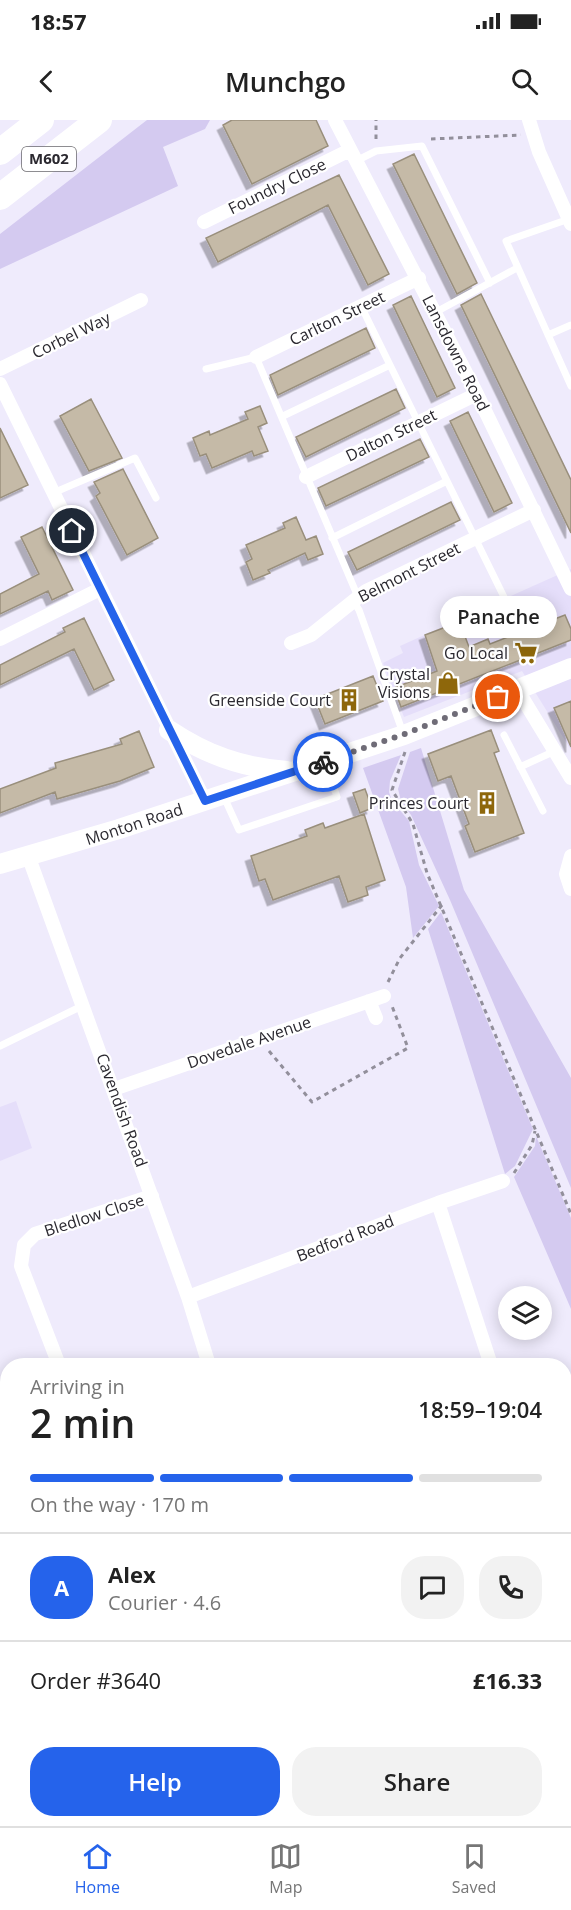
<!DOCTYPE html>
<meta charset="utf-8">
<style>
:root{--surface:#fff;--page:#f2f2f2;--text:#222;--muted:#767676;--line:#e0e0e0;--accent:#2563eb}
body{margin:0;font-family:"Open Sans",sans-serif;background:var(--page);color:var(--text);height:100vh;display:flex;flex-direction:column;font-size:22px;white-space:nowrap}
*{box-sizing:border-box;margin:0}
p{font-size:20px;color:var(--muted)}
.icon{flex:none;width:33px;height:33px;fill:none;stroke:currentColor;stroke-width:2;stroke-linecap:round;stroke-linejoin:round}
.map{position:relative;flex:1;overflow:hidden}
.side{position:absolute;left:0px;top:1238px;width:572px;height:470px;display:flex;flex-direction:column;background:var(--surface);border-radius:24px 24px 0 0;box-shadow:0 3px 15px #0003}
.side>*{flex:none}
.fabs{position:absolute;left:498px;top:1166px;display:grid;gap:12px}
.fabs a{display:grid;place-items:center;width:54px;height:54px;border-radius:50%;background:var(--surface);box-shadow:0 3px 15px #0003;font-size:30px}
.pin{position:absolute;display:grid;place-items:center;width:51px;height:51px;color:#fff;margin:-26px;border:3px solid #fff;border-radius:50%;box-shadow:0 2px 6px #0007}
.courier{position:absolute;display:grid;place-items:center;width:60px;height:60px;margin:-30px;border:4px solid #2563eb;border-radius:50%;background:#fff;color:#222;box-shadow:0 2px 8px #0007}
.bubble{position:absolute;height:42px;border-radius:21px;background:var(--surface);box-shadow:0 3px 15px #0003;font-size:20px;font-weight:600;line-height:42px;text-align:center}
.summary em{font-style:normal;font-weight:600}
.summary div{display:flex;flex-direction:column-reverse}
.summary{display:flex;align-items:center;justify-content:space-between;height:102px;padding:0 30px}
h1{font-size:39px;font-weight:600;line-height:45px}
.bar{display:grid;grid-template-columns:repeat(4,1fr);gap:9px 6px;align-content:center;height:72px;padding:0 30px}
.bar i{height:8px;border-radius:4px;background:var(--line)}
.bar .current{background:var(--accent)}
.bar p{grid-column:span 4}
.line{display:flex;align-items:center;gap:15px;padding:0 30px;border-top:2px solid var(--line)}
.line div{flex:1}
.round{display:grid;place-items:center;flex:none;width:63px;height:63px;border-radius:24px;background:var(--page)}
.cta{display:flex;gap:12px;margin-top:auto;padding:12px 30px}
.cta a{flex:1;height:69px;border-radius:24px;background:var(--accent);color:#fff;font-size:24px;font-weight:600;line-height:69px;text-align:center}
.cta a+a{background:var(--page);color:var(--text)}
.status{display:flex;justify-content:space-between;align-items:center;height:42px;padding:0 30px;background:var(--surface);direction:ltr}
.status svg{height:16px;fill:currentColor}
header{display:flex;justify-content:space-between;align-items:center;height:78px;padding:0 30px;background:var(--surface);font-size:27px;font-weight:600}
.dock{display:flex;justify-content:space-around;align-items:center;height:84px;border-top:2px solid var(--line);background:var(--surface);font-size:16px;color:var(--muted)}
.dock a{display:grid;justify-items:center;gap:3px}
.dock .current{color:var(--accent)}
.map>svg:first-child{display:block}
</style>
<div class="status"><b>18:57</b><svg viewBox="0 0 49 12"><path d="M0 12V9h3v3zM5 12V6h3v6zM10 12V3h3v9zM15 12V0h3v12zM26 1h20v11H26zM47 4h2v5h-2z"/></svg></div>
<header><svg class="icon" aria-label="back" viewBox="0 0 24 24"><path d="M15 5l-7 7 7 7"/></svg>Munchgo<svg class="icon" aria-label="search" viewBox="0 0 24 24"><circle cx="10" cy="10" r="6"/><path d="M15 15l6 6"/></svg></header>
<div class="map">
<svg width="571" height="1706" viewBox="0 0 571 1706">
<defs>
<filter id="shadow"><feDropShadow dx="-5.5" dy="5.5" stdDeviation="0" flood-color="#0004"/></filter>
</defs>
<rect width="100%" height="100%" fill="#efebfc"/>
<path fill="#e5defa" d="M571,449V630L522,551L404,597L383,543L403,533L400,526Z
M16,981L32,1028L0,1041V987Z"/>
<path fill="#d4caf0" d="M147,0H210L205,9L163,27L178,66L0,149V114Z
M421,628L464,770L571,958V1068L450,780L411,695L401,681L398,669L410,632Z
M401,635L390,661L389,672L392,681L409,701L419,745L439,786L413,818L406,767L363,648Z
M441,792L533,1009L515,1046L505,1054L428,809Z
M536,1016L571,1098V1189L514,1057L535,1026Z"/>
<path fill="#c5baa7" stroke="#998f7c" stroke-width="1.5" filter="url(#shadow)" d="M232,0H316L328,26L252,64L223,5Z
M414,34L477,163L457,174L393,44Z
M339,55L389,154L368,165L328,85L218,142L206,118Z
M481,174L571,360V413L461,185Z
M411,176L455,268L437,277L393,185Z
M366,208L375,228L278,275L270,255Z
M396,269L405,288L306,337L296,317Z
M91,279L122,338L89,351L60,296Z
M260,286L267,303L258,307L268,331L254,336L252,331L212,348L206,334L200,336L193,318L209,311L210,315L248,299L245,292Z
M468,292L512,383L494,392L450,301Z
M0,308L28,365L0,378Z
M420,319L429,337L326,386L318,368Z
M123,349L158,418L127,435L96,376L100,373L94,362Z
M451,382L460,400L357,450L348,432Z
M296,397L306,420L316,416L323,434L308,440L305,433L268,450L270,453L253,460L246,442L252,439L246,425L285,408L283,403Z
M42,407L73,470L52,480L48,471L0,494V474L39,454L21,417Z
M565,495L571,509V520L401,587L394,568L437,551L425,515L451,505L455,515L463,511L469,527L488,519L490,524Z
M84,498L114,560L94,570L74,529L0,565V545L65,512L63,508Z
M373,556L383,581L325,604L315,579Z
M571,581V627L554,588Z
M491,610L499,631L494,633L524,713L475,732L465,706L469,704L451,656L438,661L428,634Z
M139,611L154,647L120,661L57,679L55,672L0,693V669L56,648L55,643L122,624L120,619Z
M365,669L372,688L360,693L353,673Z
M364,694L385,760L366,767L368,775L348,782L339,756L273,780L265,759L259,761L251,736L307,716L305,710L323,703L325,708Z"/>
<g fill="none" stroke-linecap="round" stroke-linejoin="round">
<path stroke="#928f9b" stroke-width="3" stroke-dasharray="4.5 4.5" stroke-linecap="butt" d="M376,19V0
M431,19L521,15
M405,632L392,670L413,704L427,753L571,1094
M388,862L400,838L442,785
M269,931L312,982L408,928L392,886
M514,1053L532,1025L535,1011"/>
<path stroke="#fff" stroke-width="7" d="M356,41L376,31L422,26L490,163
M569,99L506,121L571,266
M361,186L504,477
M436,192L517,148
M548,215L571,205
M206,249L256,237L358,477
M283,296L390,245
M53,373L135,338L156,378
M332,418L447,361
M353,481L359,490L403,613
M504,615L543,691
M520,647L555,631
M224,677L239,710L337,677L325,641
M0,926L84,885"/>
<path stroke="#fff" stroke-width="14" d="M335,0L477,274L571,469
M529,0L539,32L571,104
M204,102L350,30
M256,237L419,158
M0,249L141,180
M0,264L205,681
M306,357L477,274
M0,519L100,469
M291,523L311,515L366,471L534,390
M517,569L571,658
M571,736L566,754L571,769
M29,738L188,1177L209,1245
M369,881L376,898
M114,969L384,876
M438,1083L491,1245
M188,1177L438,1083L503,1061
M59,1245L21,1146L24,1125L35,1114L152,1076
M564,1613L571,1611
M353,1700L355,1706
M300,1706L318,1700"/>
<path stroke="#fff" stroke-width="20" d="M169,610C206,635 243,648 287,651
M0,744L119,709L404,615L571,548"/>
<path stroke="#fff" stroke-width="26" d="M0,32L41,0
M0,77L99,0"/>
</g>
<g fill="none" stroke-linecap="round" stroke-linejoin="round">
<path stroke="#6f6c77" stroke-width="6" stroke-dasharray="0 10.8" d="M323,642L402,615L498,577"/>
<path stroke="#2563eb" stroke-width="8" d="M72,411L205,681L323,642"/>
</g>
<defs>
<g id="supermarket-bare" transform="scale(1.8)"><path d="M-6-5.5h2.5l.6 2H6L4.5 2H-2.5L-4.4-4H-6ZM-1.5 3.2a1.3 1.3 0 1 0 .1 0ZM3 3.2a1.3 1.3 0 1 0 .1 0Z" fill="#8e670b" stroke="#fff" stroke-width="2.5" paint-order="stroke"/></g>
<g id="shop-bare" transform="scale(1.8)"><path d="M-5-2.5h2.3a2.7 3.5 0 0 1 5.4 0H5L5.5 6h-11ZM-1.5-2.5h3a1.5 2.3 0 0 0-3 0Z" fill="#8e670b" stroke="#fff" stroke-width="2.5" paint-order="stroke"/></g>
<g id="building-bare" transform="scale(1.8)"><path d="M-4-6H4V6H1V3H-1V6H-4ZM-2.5-4.3h1.7v1.8h-1.7ZM.8-4.3h1.7v1.8H.8ZM-2.5-1h1.7V.8h-1.7ZM.8-1h1.7V.8H.8Z" fill="#8e670b" stroke="#fff" stroke-width="2.5" paint-order="stroke"/></g>
</defs>
<g fill-rule="evenodd">
<use href="#supermarket-bare" x="526" y="533"/>
<use href="#shop-bare" x="448" y="563"/>
<use href="#building-bare" x="349" y="580"/>
<use href="#building-bare" x="487" y="683"/>
</g>
<g text-anchor="middle" stroke-width="4.5" stroke-linejoin="round" paint-order="stroke">
<rect fill="#fff" stroke="#6a686d" stroke-width="1.5" x="22" y="27" width="54" height="24" rx="4.5"/>
<g font-size="15" font-weight="bold" fill="#2a282f">
<text x="49" y="44">M602</text>
</g>
<g font-size="16" fill="#2a282f" stroke="#fff">
<text transform="translate(277 66) rotate(-26)" y="6">Foundry Close</text>
<text transform="translate(337 198) rotate(-26)" y="6">Carlton Street</text>
<text transform="translate(71 215) rotate(-26)" y="6">Corbel Way</text>
<text transform="translate(456 233) rotate(63)" y="6">Lansdowne Road</text>
<text transform="translate(391 315) rotate(-26)" y="6">Dalton Street</text>
<text transform="translate(409 452) rotate(-27)" y="6">Belmont Street</text>
<text transform="translate(134 704) rotate(-18)" y="6">Monton Road</text>
<text transform="translate(249 922) rotate(-19)" y="6">Dovedale Avenue</text>
<text transform="translate(122 990) rotate(70)" y="6">Cavendish Road</text>
<text transform="translate(94 1095) rotate(-18)" y="6">Bledlow Close</text>
<text transform="translate(345 1118) rotate(-21)" y="6">Bedford Road</text>
</g>
<g font-size="16" fill="#2a282f" stroke="#fff" text-anchor="end">
<text x="508" y="539">Go Local</text>
<text x="430" y="560">Crystal<tspan x="430" dy="18">Visions</tspan></text>
<text x="331" y="586">Greenside Court</text>
<text x="469" y="689">Princes Court</text>
</g>
</g>
</svg>
<div class="fabs">
<a><svg class="icon" aria-label="layers" viewBox="0 0 24 24"><path d="M12 4l9 5-9 5-9-5zM3 14l9 5 9-5"/></svg></a>
</div>
<div class="pin" style="left:498px;top:577px;background:#ea580c"><svg class="icon" aria-label="bag" viewBox="0 0 24 24"><path d="M5 8h14l-1 12H6zM9 8a3 3 0 0 1 6 0"/></svg></div>
<div class="pin" style="left:72px;top:411px;background:#1f2937"><svg class="icon" aria-label="home" viewBox="0 0 24 24"><path d="M3 11l9-7 9 7M6 9v11h12V9"/></svg></div>
<div class="courier" style="left:323px;top:642px"><svg class="icon" aria-label="bike" viewBox="0 0 24 24"><circle cx="6" cy="16" r="4"/><circle cx="18" cy="16" r="4"/><path d="M6 16l4-8h5l3 8M10 8l3 8H6M13 5h3"/></svg></div>
<div class="bubble" style="left:440px;top:476px;width:117px">Panache</div>
<section class="side">
<div class="summary"><div><h1>2 min</h1><p>Arriving in</p></div><em>18:59–19:04</em></div>
<div class="bar"><i class="current"></i><i class="current"></i><i class="current"></i><i></i><p>On the way · 170 m</p></div>
<div class="line" style="height:108px"><b class="round" style="background:var(--accent);color:#fff">A</b><div><b>Alex</b><p>Courier · 4.6</p></div><a class="round"><svg class="icon" aria-label="chat" viewBox="0 0 24 24"><path d="M4 5h16v11H9l-5 4z"/></svg></a><a class="round"><svg class="icon" aria-label="phone" viewBox="0 0 24 24"><path d="M5 4h4l2 5-3 2q2 4 5 5l2-3 5 2v4C11 20 4 13 5 4z"/></svg></a></div>
<div class="line" style="height:78px"><div>Order #3640</div><b>£16.33</b></div>
<div class="cta"><a>Help</a><a>Share</a></div>
</section>
</div>
<nav class="dock">
<a class="current"><svg class="icon" aria-label="home" viewBox="0 0 24 24"><path d="M3 11l9-7 9 7M6 9v11h12V9"/></svg>Home</a>
<a><svg class="icon" aria-label="map" viewBox="0 0 24 24"><path d="M3 6l6-2 6 2 6-2v14l-6 2-6-2-6 2zM9 4v14M15 6v14"/></svg>Map</a>
<a><svg class="icon" aria-label="saved" viewBox="0 0 24 24"><path d="M7 4h10v16l-5-4-5 4z"/></svg>Saved</a>
</nav>
